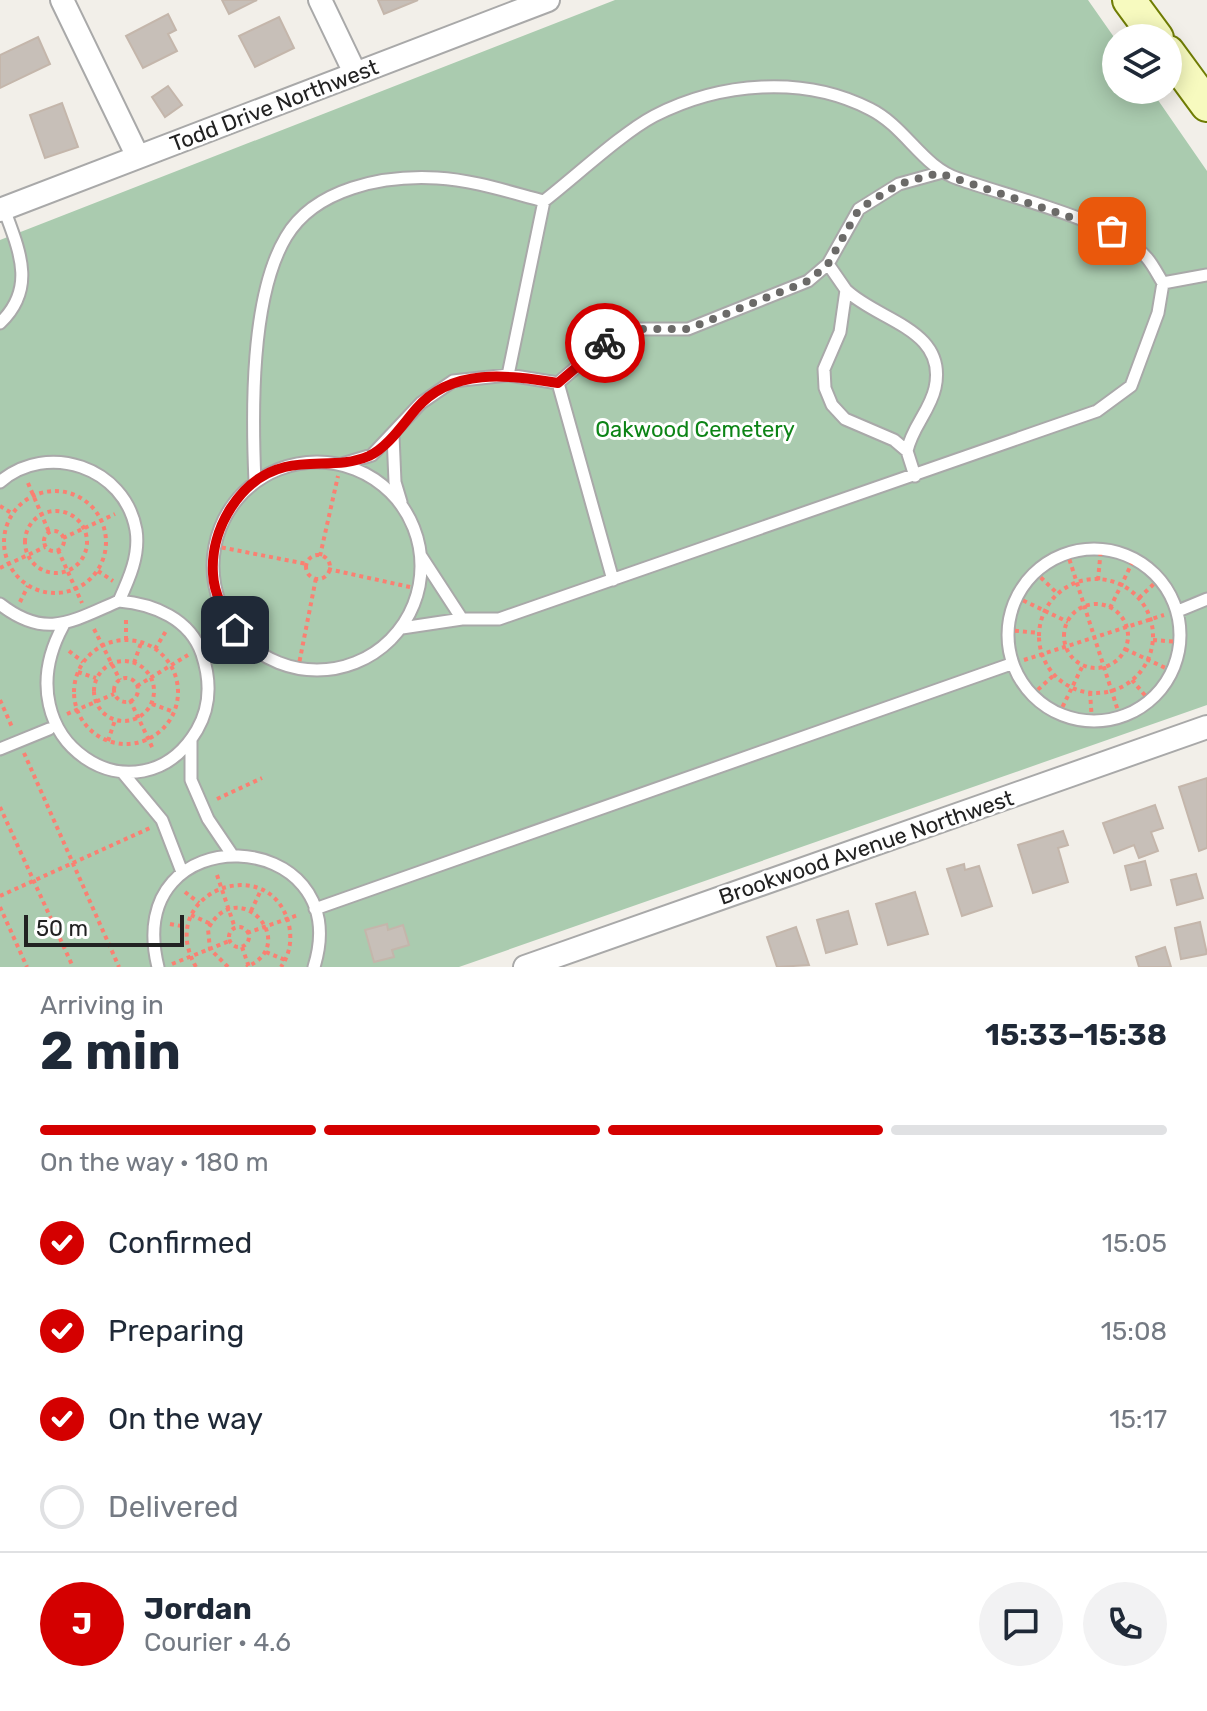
<!DOCTYPE html>
<meta charset="utf-8">
<style>
:root{--surface:#fff;--page:#f2f2f3;--text:#1f2937;--muted:#747a83;--line:#e0e1e3;--accent:#d40000}
body{margin:0;font-family:Rubik,sans-serif;background:var(--page);color:var(--text);height:100vh;display:flex;flex-direction:column;font-size:30px;white-space:nowrap}
*{box-sizing:border-box;margin:0}
p{font-size:26px;color:var(--muted)}
.icon{flex:none;width:44px;height:44px;fill:none;stroke:currentColor;stroke-width:2;stroke-linecap:round;stroke-linejoin:round}
.map{position:relative;height:967px;overflow:hidden}
.panel{display:flex;flex-direction:column;background:var(--surface);flex:1}
.panel>*{flex:none}
.controls{position:absolute;left:1102px;top:24px;display:grid;gap:16px}
.controls a{display:grid;place-items:center;width:80px;height:80px;border-radius:50%;background:var(--surface);box-shadow:0 4px 20px #0003;font-size:40px}
.scale{position:absolute;left:24px;bottom:20px;width:160px;box-sizing:border-box;padding-left:8px;border:4px solid #222;border-top:0;font-size:22px;line-height:28px;white-space:nowrap;color:#222;-webkit-text-stroke:6px #fff;paint-order:stroke}
.pin{position:absolute;display:grid;place-items:center;width:68px;height:68px;color:#fff;margin:-34px;border-radius:16px;box-shadow:0 4px 12px #0006}
.courier{position:absolute;display:grid;place-items:center;width:80px;height:80px;margin:-40px;border:6px solid #d40000;border-radius:50%;background:#fff;color:#222;box-shadow:0 2px 10px #0007}
.head em{font-style:normal;font-weight:700}
.head div{display:flex;flex-direction:column-reverse}
.head{display:flex;align-items:center;justify-content:space-between;height:136px;padding:0 40px}
h1{font-size:52px;font-weight:700;line-height:60px}
.bar{display:grid;grid-template-columns:repeat(4,1fr);gap:12px 8px;align-content:center;height:96px;padding:0 40px}
.bar i{height:10px;border-radius:6px;background:var(--line)}
.bar .on{background:var(--accent)}
.bar p{grid-column:span 4}
.line{display:flex;align-items:center;gap:20px;padding:0 40px;border-top:2px solid var(--line)}
.line div{flex:1}
.round{display:grid;place-items:center;flex:none;width:84px;height:84px;border-radius:42px;background:var(--page)}
ol{padding:0 40px;list-style:none}
li{display:flex;align-items:center;gap:24px;height:88px}
li p{margin-inline-start:auto}
li .icon{padding:8px;border-radius:50%;background:var(--accent);color:#fff;stroke-width:4}
li:last-child{color:var(--muted)}
li i{width:44px;height:44px;border:4px solid var(--line);border-radius:50%}
.map>svg:first-child{display:block}
</style>
<div class="map">
<svg width="1207" height="967" viewBox="0 0 1207 967">
<rect width="100%" height="100%" fill="#f2efe9"/>
<path fill="#aacbaf" d="M615,0H1088L1116,40V90H1151L1207,171V705L459,967H0V240Z"/>
<path fill="#c7bfb8" stroke="#c4b6ab" stroke-width="2" d="M222,0H257L229,14Z
M378,0H418L384,14Z
M168,14L176,30L168,34L177,51L143,68L126,36Z
M279,17L294,48L255,67L239,36Z
M38,37L50,64L0,88V55Z
M168,86L182,105L165,117L152,97Z
M62,103L78,147L45,158L30,115Z
M1207,778V848L1199,851L1179,787Z
M1155,805L1163,828L1151,832L1158,851L1139,858L1134,845L1114,853L1103,823Z
M1063,831L1068,845L1058,848L1068,882L1033,893L1018,845Z
M1145,861L1151,885L1131,890L1125,866Z
M964,864L965,870L979,866L992,906L962,916L947,869Z
M1196,874L1203,898L1177,905L1171,880Z
M915,892L928,934L888,945L876,904Z
M848,911L857,944L826,953L817,920Z
M1200,922L1207,954L1181,959L1175,928Z
M387,924L388,930L403,925L409,945L392,950L394,957L374,962L365,930Z
M796,927L809,965L777,967L767,937Z
M1165,947L1171,967H1139L1136,957Z"/>
<g fill="none" stroke-linecap="round" stroke-linejoin="round">
<g stroke="#a9a9a9" stroke-width="15">
<path id="service" d="M828,264L846,290
M1163,283L1207,275
M846,290C878,321 948,329 935,388C930,411 912,427 907,451L894,440L845,419L832,405L825,388L824,369L840,332Z
M0,323C37,288 19,250 4,209
M508,375L544,201
M393,435L395,482L401,502
M907,451L915,476
M213 566a104 104 0 1 1 208 0a104 104 0 1 1-208 0Z
M342,464L372,455L421,403L453,381L508,375L558,383
M0,482C47,441 125,467 136,530C140,555 129,579 119,601C72,621 46,640 0,604
M255,482C252,414 250,297 286,237C315,188 384,175 437,178C473,180 509,192 544,201C575,177 622,133 654,116C720,82 804,75 870,109C906,127 922,167 959,179C1006,196 1116,221 1147,258C1153,265 1158,275 1163,283L1158,313L1131,386L1097,411L499,619H462L402,628
M1008 635a86 86 0 1 1 172 0a86 86 0 1 1-172 0Z
M421,556L462,619
M613,580L558,383L621,329H688L808,281L828,264L859,209L899,184L939,173
M1178,611L1207,599
M63,626C0,742 140,827 197,730C211,706 211,681 202,654C190,619 154,604 119,601
M200,648L235,630
M191,741V780L208,819L231,853
M0,749L49,729
M123,773L162,820L182,872
M315,909L1011,664
M158,967C120,813 358,825 314,967"/>
</g>
<g stroke="#a9a9a9" stroke-width="26">
<path id="minor" d="M62,0L138,157
M320,0L355,73
M0,210L548,0
M525,967L1207,727"/>
</g>
<g stroke="#707d05" stroke-width="36">
<path id="secondary" d="M1129,0L1157,38
M1168,52L1207,105"/>
</g>
<path stroke="#fa8072" stroke-width="4" stroke-dasharray="4 4" stroke-linecap="butt" d="M28,483L49,532
M4 542a51 51 0 1 1 102 0a51 51 0 1 1-102 0Z
M0,506L13,514
M25 542a31 31 0 1 1 62 0a31 31 0 1 1-62 0Z
M44 541a10 10 0 1 1 20 0a10 10 0 1 1-20 0Z
M63,538L115,514
M214,546L307,564
M58,550L82,603
M1067,552L1120,717
M306 567a12 12 0 1 1 24 0a12 12 0 1 1-24 0Z
M320,556L338,476
M0,568L45,547
M328,569L419,589
M98,571L113,581
M1035,572L1058,594
M1039 636a57 57 0 1 1 114 0a57 57 0 1 1-114 0Z
M1098,580L1101,548
M1016,597L1068,622
M1139,598L1159,579
M20,602L28,586
M1064 636a32 32 0 1 1 64 0a32 32 0 1 1-64 0Z
M1110,608L1134,559
M94,629L120,680
M1007,630L1039,633
M74 692a52 52 0 1 1 104 0a52 52 0 1 1-104 0Z
M126,640V619
M1153,640L1180,642
M155,649L166,631
M1125,649L1172,671
M69,651L83,662
M1024,660L1164,615
M94 691a30 30 0 1 1 60 0a30 30 0 1 1-60 0Z
M134,663L141,643
M298,669L316,578
M78,672L96,678
M114 690a12 12 0 1 1 24 0a12 12 0 1 1-24 0Z
M1132,680L1149,700
M137,686L188,655
M1090,692L1092,721
M1032,695L1054,675
M0,700L12,727
M130,700L153,749
M152,704L174,712
M67,714L114,694
M1059,714L1083,665
M108,741L115,720
M24,753L119,967
M217,799L262,778
M0,807L73,967
M217,875L235,928
M185,892L199,903
M0,896L150,828
M0,907L27,967
M251,911L261,890
M191,915L211,924
M170,924L187,927
M229 937a10 10 0 1 1 20 0a10 10 0 1 1-20 0Z
M247,933L298,915
M242,947L249,967
M266,952L285,960
M172,964L229,941
M196,967C153,892 271,849 289,925C292,940 290,954 281,967
M228,967L210,949L208,929C238,872 302,945 246,967"/>
<use href="#service" stroke="#fff" stroke-width="11"/>
<use href="#minor" stroke="#fff" stroke-width="22"/>
<use href="#secondary" stroke="#f7fabf" stroke-width="32"/>
</g>
<g fill="none" stroke-linecap="round" stroke-linejoin="round">
<path stroke="#6b6a68" stroke-width="8" stroke-dasharray="0 14.4" d="M605,343L621,329H688L808,281L828,264L859,209L899,184L939,173L1112,231"/>
<path stroke="#d40000" stroke-width="10" d="M235,630C225,613 214,595 213,574C210,529 240,478 285,467C314,460 341,468 369,456C388,447 403,424 416,409C452,367 508,375 558,383L605,343"/>
</g>
<g text-anchor="middle" stroke-width="6" stroke-linejoin="round" paint-order="stroke">
<g font-size="22" fill="#222" stroke="#fff">
<text transform="translate(274 105) rotate(-21)" y="8">Todd Drive Northwest</text>
<text transform="translate(866 847) rotate(-19)" y="8">Brookwood Avenue Northwest</text>
</g>
<g font-size="22" fill="#0c8416" stroke="#fff">
<text x="695" y="437">Oakwood Cemetery</text>
</g>
</g>
</svg>
<div class="controls">
<a><svg class="icon" aria-label="layers" viewBox="0 0 24 24"><path d="M12 4l9 5-9 5-9-5zM3 14l9 5 9-5"/></svg></a>
</div>
<div class="scale">50 m</div>
<div class="pin" style="left:1112px;top:231px;background:#ea580c"><svg class="icon" aria-label="bag" viewBox="0 0 24 24"><path d="M5 8h14l-1 12H6zM9 8a3 3 0 0 1 6 0"/></svg></div>
<div class="pin" style="left:235px;top:630px;background:#1f2937"><svg class="icon" aria-label="home" viewBox="0 0 24 24"><path d="M3 11l9-7 9 7M6 9v11h12V9"/></svg></div>
<div class="courier" style="left:605px;top:343px"><svg class="icon" aria-label="bike" viewBox="0 0 24 24"><circle cx="6" cy="16" r="4"/><circle cx="18" cy="16" r="4"/><path d="M6 16l4-8h5l3 8M10 8l3 8H6M13 5h3"/></svg></div>
</div>
<section class="panel">
<div class="head"><div><h1>2 min</h1><p>Arriving in</p></div><em>15:33–15:38</em></div>
<div class="bar"><i class="on"></i><i class="on"></i><i class="on"></i><i></i><p>On the way · 180 m</p></div>
<ol>
<li><svg class="icon" aria-label="check" viewBox="0 0 24 24"><path d="M5 12l5 5 9-10"/></svg>Confirmed<p>15:05</p></li>
<li><svg class="icon" aria-label="check" viewBox="0 0 24 24"><path d="M5 12l5 5 9-10"/></svg>Preparing<p>15:08</p></li>
<li><svg class="icon" aria-label="check" viewBox="0 0 24 24"><path d="M5 12l5 5 9-10"/></svg>On the way<p>15:17</p></li>
<li><i></i>Delivered</li>
</ol>
<div class="line" style="height:144px"><b class="round" style="background:var(--accent);color:#fff">J</b><div><b>Jordan</b><p>Courier · 4.6</p></div><a class="round"><svg class="icon" aria-label="chat" viewBox="0 0 24 24"><path d="M4 5h16v11H9l-5 4z"/></svg></a><a class="round"><svg class="icon" aria-label="phone" viewBox="0 0 24 24"><path d="M5 4h4l2 5-3 2q2 4 5 5l2-3 5 2v4C11 20 4 13 5 4z"/></svg></a></div>
</section>
